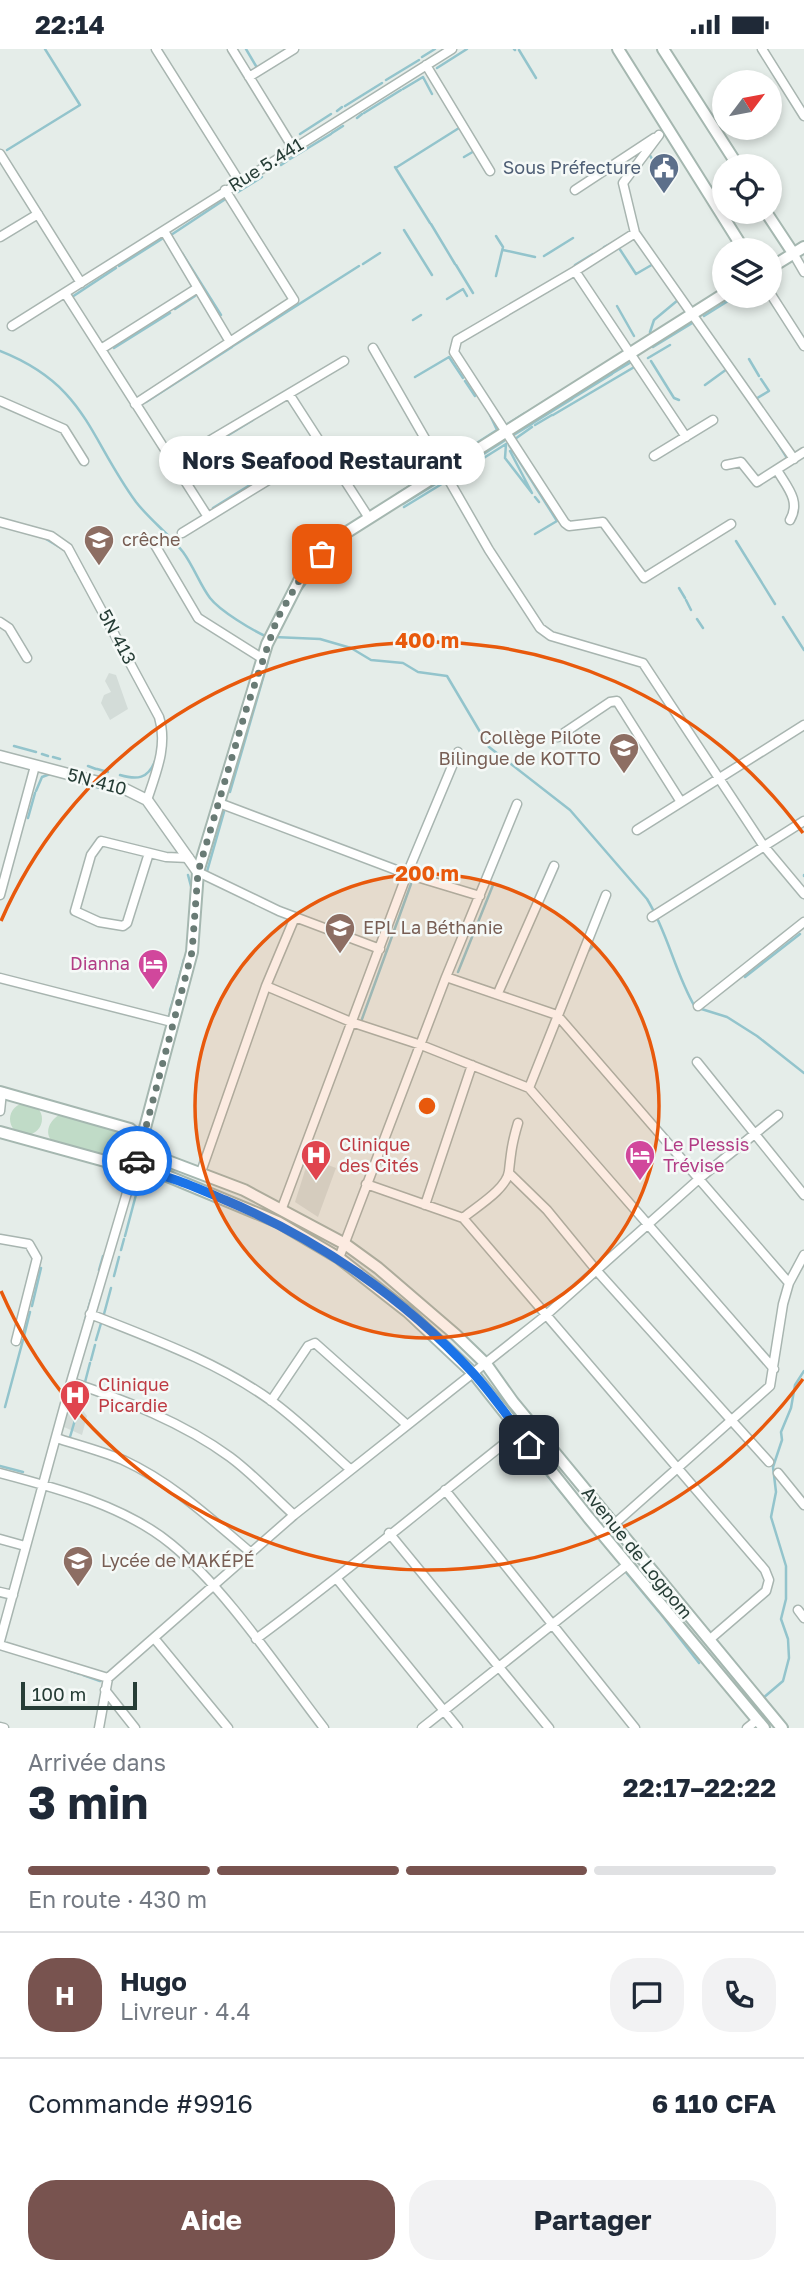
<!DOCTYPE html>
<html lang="fr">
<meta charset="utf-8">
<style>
:root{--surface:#fff;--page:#f2f2f3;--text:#1f2937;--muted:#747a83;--line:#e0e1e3;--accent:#78534f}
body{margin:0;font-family:"Golos Text",sans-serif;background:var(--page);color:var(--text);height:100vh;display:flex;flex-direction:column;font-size:26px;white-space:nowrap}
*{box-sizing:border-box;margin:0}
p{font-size:23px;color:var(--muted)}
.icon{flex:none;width:38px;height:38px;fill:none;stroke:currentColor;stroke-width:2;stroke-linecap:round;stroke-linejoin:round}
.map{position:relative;height:1679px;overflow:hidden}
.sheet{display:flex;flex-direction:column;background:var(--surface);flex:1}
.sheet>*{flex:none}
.needle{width:46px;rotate:58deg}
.fabs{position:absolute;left:712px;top:21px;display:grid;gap:14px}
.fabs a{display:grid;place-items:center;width:70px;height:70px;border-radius:50%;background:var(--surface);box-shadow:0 4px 10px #0003;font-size:35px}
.scale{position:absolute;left:21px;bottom:18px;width:116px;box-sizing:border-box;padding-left:7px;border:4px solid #263d36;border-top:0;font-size:19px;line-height:24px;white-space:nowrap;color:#263d36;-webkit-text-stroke:5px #f5f9f7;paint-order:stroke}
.pin{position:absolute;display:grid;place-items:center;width:60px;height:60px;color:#fff;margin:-30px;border-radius:14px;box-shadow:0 4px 10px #0006}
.courier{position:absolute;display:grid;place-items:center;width:70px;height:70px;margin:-35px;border:5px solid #1a73e8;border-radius:50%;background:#fff;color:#222;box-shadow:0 2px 9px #0007}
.bubble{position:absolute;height:49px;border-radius:24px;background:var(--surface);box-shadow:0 4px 10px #0003;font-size:23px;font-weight:700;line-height:49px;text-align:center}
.head em{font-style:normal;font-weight:700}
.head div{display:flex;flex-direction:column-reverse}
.head{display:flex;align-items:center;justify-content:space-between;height:119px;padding:0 28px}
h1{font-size:46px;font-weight:700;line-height:52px}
.bar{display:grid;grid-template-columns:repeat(4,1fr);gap:10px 7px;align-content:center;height:84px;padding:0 28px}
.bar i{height:9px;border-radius:5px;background:var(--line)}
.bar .on{background:var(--accent)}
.bar p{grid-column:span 4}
.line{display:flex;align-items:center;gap:18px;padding:0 28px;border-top:2px solid var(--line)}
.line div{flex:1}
.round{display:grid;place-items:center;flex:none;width:74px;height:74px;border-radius:28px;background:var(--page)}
.action{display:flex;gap:14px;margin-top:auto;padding:14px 28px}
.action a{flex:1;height:80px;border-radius:28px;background:var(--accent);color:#fff;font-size:28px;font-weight:700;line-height:80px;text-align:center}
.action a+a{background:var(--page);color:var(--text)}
.status{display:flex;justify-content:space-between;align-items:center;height:49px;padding:0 35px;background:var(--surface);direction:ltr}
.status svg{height:19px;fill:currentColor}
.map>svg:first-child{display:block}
</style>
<div class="status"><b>22:14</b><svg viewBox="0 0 49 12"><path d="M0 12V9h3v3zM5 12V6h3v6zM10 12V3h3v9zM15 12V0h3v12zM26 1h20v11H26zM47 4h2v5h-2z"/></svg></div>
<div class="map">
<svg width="804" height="1679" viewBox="0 0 804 1679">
<rect width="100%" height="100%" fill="#e5ede9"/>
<path fill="#d3dcd8" d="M109,624L116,626L128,660L110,671L101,654L104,646L111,643L105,632Z
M309,1109L336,1119L318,1168L295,1153Z
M68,1356L81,1359L87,1367L82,1386L64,1378Z"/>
<path fill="#c0dbc7" d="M10 1070a16 16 0 1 1 32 0a16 16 0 1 1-32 0Z
M61,1065L127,1083L135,1092V1103L120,1111L53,1093C43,1084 50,1070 61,1065Z"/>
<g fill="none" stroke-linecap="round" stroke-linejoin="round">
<path stroke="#93c4cc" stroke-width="2.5" d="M246,0L256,17
M514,0L515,1
M519,1L536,29
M422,8L435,0
M437,19L467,0
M386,31L419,11
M403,40L423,28L432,45
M345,57L382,34
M337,62L342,58
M364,64L401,41
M357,69L362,65
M332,84L343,77
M300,85L331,65
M7,101L80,56L45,0
M649,105L669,137
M464,108L476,101
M290,110L331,85
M281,116L287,112
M395,118L430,174
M397,118L459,79
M238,143L262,128
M431,175L455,215
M404,181L432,226
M171,186L224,151
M496,187L503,198L496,227
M604,198L614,193
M619,199L636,225L655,214
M503,201L535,208
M182,204L221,266
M544,207L573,189
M363,215L380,204
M456,216L473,244
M575,216L593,205
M119,217L165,188
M72,248L116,219
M447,250L463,240L467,247
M617,257L634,287
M175,260L195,247
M704,267L736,247
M413,271L421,266
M650,283L654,271L678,251
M233,297L359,217
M653,298L694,273
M114,299L170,264
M0,302C86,336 88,387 136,453C150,471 169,485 183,503C194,518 200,536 210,549C220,562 252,581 267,588
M648,309L670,296
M749,310L759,327
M651,312L674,349L679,351
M613,324L633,312
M415,328L449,308L463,329
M465,332L475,347
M705,336L727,320
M573,349L612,325
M754,351L769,342L761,330
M146,353L232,298
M526,364L554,346
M553,366L636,317
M671,373L677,382
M533,374L572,350
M506,376L525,364
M535,376L552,366
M771,383L787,409
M512,387L532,375
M515,390L532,378
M217,393L253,371
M506,395L505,409L532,444L510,402
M509,396L557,472L535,485
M444,415L497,381L490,366
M454,424L504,392
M455,427L506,395
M397,445L438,419
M535,448L539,453
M403,455L442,431
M404,458L445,433
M213,459L290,411
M46,490L61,499
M736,492L775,555
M327,495L333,489
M73,517L76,523
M679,539L685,549
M297,546L314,523
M686,551L691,561
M783,568L804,601
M697,570L703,579
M274,588L320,590L351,599L371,611L403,614L418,623L447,627L489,698L570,761L647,850C668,884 675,924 695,958L727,968L757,987L804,1024
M14,697L36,703
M42,705L48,707
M53,708L60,710
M88,717L96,720
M728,719L735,715
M97,720L108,723
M120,726C137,731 148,730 155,712
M85,735L126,746
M36,742L42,728L50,725
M230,743L268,612
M28,769L35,744
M188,826L192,841
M206,826L224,763
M804,826V827
M587,903L594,896
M458,923L493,836
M745,928L800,885
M176,940L184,910
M170,961L175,945
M362,970L411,835
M125,1187L137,1142
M121,1201L124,1190
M99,1221L103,1207
M114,1227L119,1208
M32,1257L41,1219
M104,1265L111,1239
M85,1271L91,1250
M24,1287L30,1263
M96,1291L102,1271
M91,1311L95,1296
M84,1337L90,1314
M5,1358L23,1291
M75,1368L83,1341
M70,1388L75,1371
M528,1403L538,1415
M0,1417L23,1423
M541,1419L621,1516
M625,1522L659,1563
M660,1564L699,1614
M68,1621L80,1625
M83,1626L100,1632
M762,1650L783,1632L789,1609L788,1590L781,1570L786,1550V1517L771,1468L776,1443L773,1418L782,1391L781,1383L791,1359L795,1336L804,1322"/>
<g stroke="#a8b5b0" stroke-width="11">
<path id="minor" d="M156,0L239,132
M232,0L293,99
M762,0L804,67
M426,16L490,122
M249,28L294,0
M659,86L623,134L635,184L794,410
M0,105L81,234
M575,141L654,89
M164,182L230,293
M635,184L575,222L686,388
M0,188L38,165
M793,204L804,223
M575,222L457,291L454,303L565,474L569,477L603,473L644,529L731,475
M65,244L208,468
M770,244L804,297
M12,277L452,0
M373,299L489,501L540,579L551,587L643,614L763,796L804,845
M101,300L196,240
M289,345L369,469
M0,352L64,380L84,412
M135,355L294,251L225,141
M654,407L713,371
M172,414L344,312
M726,416L741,413L757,433L804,403
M777,421C787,438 801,452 790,471
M0,473L51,487L68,499L159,668C168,696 156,724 147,751
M182,484L324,397
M155,496L198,569L263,610
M0,573L9,579L27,609
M558,688L610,653L617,652L681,753
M219,754L407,825L480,847
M637,781L804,676
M149,804L127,874L123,877L99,873L75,862L91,806L101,792L166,808L189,809
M198,823L279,862L380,900
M0,846L35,717
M652,868L804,772
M446,928L557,966L789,1234
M0,929L172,973
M266,937L295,868
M498,944L554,817
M698,957L804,873
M697,1013L804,1146
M529,1039L606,846
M0,1062L2,1043
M201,1123L266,937L351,973L421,996L529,1039L774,1320
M509,1124L547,1161L597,1222L769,1413
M366,1135L463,1169L765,1521L769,1531L766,1542L709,1591
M425,1156L472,1016
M282,1159L407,825L458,703
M463,1169C476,1158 507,1140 509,1122C511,1103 512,1094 518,1074
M0,1190L29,1195L37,1209L16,1292
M339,1209L446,928L517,755
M90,1265C153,1290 218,1313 273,1353C300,1373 324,1397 350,1420
M71,1333C127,1352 182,1373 230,1408C253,1425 273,1447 294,1466
M271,1352L308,1297L315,1294L406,1375
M56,1389C78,1396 101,1402 123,1411C171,1433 210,1469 250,1503
M0,1424C57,1439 125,1457 171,1495C226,1540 280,1622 324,1679
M778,1424L804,1456
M445,1441L635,1679
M389,1484L549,1679
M602,1486L770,1337L783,1255L789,1234L804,1206
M0,1490L25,1497
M337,1530L458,1679
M0,1543L13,1546
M798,1561L804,1569
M154,1589L228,1679
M256,1590C346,1524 431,1452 519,1383
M0,1592L71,1333L134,1120
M0,1596L108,1629
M105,1641L135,1679
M0,1678L4,1679
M99,1679L108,1629L294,1466L545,1267L700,1129L778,1066
M422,1679L627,1516
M747,1679L757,1671"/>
</g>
<g stroke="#a8b5b0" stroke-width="13">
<path id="tertiary" d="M0,707L125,740L147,751L198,823"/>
</g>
<g stroke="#a5b7b0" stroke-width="14">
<path id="secondary" d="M618,0L744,201
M663,0L738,117
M766,163L793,204
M770,219L804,198
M0,1043L130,1080L165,1111L244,1141L345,1195L378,1219L456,1286L486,1315L513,1353L782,1679
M0,1083L134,1120L160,1124L278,1173L339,1209L408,1263L474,1325L588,1468L764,1679
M134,1120L192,903L198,823L267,595L300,530L344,485L724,245"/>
</g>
<use href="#minor" stroke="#fff" stroke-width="8"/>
<use href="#tertiary" stroke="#fff" stroke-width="10"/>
<use href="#secondary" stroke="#fff" stroke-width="10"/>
</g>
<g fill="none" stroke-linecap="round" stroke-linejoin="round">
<path stroke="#697b75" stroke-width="7" stroke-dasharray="0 12.6" d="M137,1112L192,903L198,823L246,661L277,570L300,530L322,505"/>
<path stroke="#1a73e8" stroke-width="9" d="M137,1112L134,1120C166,1125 195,1138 225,1151C318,1190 404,1249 473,1324C493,1346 511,1372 529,1396"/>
</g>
<circle cx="427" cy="1057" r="232" fill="#e8590c" fill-opacity=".12"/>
<g fill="none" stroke="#e8590c" stroke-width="3.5">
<circle cx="427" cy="1057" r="232"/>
<path d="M803 1330A465 465 0 0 1 1 1242M1 872A465 465 0 0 1 803 784"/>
</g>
<defs>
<g id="civic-pin" transform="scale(1.575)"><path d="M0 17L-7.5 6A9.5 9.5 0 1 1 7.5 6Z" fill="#5c6f8a" stroke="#f5f9f7"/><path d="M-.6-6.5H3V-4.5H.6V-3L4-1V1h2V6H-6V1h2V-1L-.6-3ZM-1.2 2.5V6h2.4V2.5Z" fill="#fff"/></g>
<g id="school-pin" transform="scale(1.575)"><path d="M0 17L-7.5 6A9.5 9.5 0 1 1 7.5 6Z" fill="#8d6e63" stroke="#f5f9f7"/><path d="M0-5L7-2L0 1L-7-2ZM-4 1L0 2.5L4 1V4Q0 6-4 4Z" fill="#fff"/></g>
<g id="hotel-pin" transform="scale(1.575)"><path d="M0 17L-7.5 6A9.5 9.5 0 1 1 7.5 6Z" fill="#d1479c" stroke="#f5f9f7"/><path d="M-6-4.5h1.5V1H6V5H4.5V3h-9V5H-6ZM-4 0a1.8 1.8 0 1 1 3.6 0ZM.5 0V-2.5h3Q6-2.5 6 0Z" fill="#fff"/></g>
<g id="hospital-pin" transform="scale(1.575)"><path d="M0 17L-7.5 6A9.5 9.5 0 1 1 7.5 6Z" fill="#e0444e" stroke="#f5f9f7"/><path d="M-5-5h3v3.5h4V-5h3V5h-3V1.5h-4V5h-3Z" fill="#fff"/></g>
</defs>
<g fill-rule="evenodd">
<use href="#civic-pin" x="664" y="119"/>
<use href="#school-pin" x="99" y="491"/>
<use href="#school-pin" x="624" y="699"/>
<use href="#school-pin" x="340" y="879"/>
<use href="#hotel-pin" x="153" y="915"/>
<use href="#hospital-pin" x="316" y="1106"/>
<use href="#hotel-pin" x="640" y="1106"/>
<use href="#hospital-pin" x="75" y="1346"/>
<use href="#school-pin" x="78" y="1512"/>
</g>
<g text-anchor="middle" stroke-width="5" stroke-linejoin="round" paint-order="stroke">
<g font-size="18" fill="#263d36" stroke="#f5f9f7">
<text transform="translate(266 116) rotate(-32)" y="6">Rue 5.441</text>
<text transform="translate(117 588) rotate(62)" y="6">5N 413</text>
<text transform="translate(97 733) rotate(15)" y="6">5N.410</text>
<text transform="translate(637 1504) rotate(51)" y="6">Avenue de Logpom</text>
</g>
<g font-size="18" fill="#4e5e75" stroke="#f5f9f7" text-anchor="end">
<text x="641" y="125">Sous Préfecture</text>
</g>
<g font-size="18" fill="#785e54" stroke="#f5f9f7" text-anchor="start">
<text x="122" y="497">crêche</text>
<text x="601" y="695" text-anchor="end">Collège Pilote<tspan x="601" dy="21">Bilingue de KOTTO</tspan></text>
<text x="363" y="885">EPL La Béthanie</text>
<text x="101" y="1518">Lycée de MAKÉPÉ</text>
</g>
<g font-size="18" fill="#b23c85" stroke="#f5f9f7" text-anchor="end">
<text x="130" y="921">Dianna</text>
<text x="663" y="1102" text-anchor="start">Le Plessis<tspan x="663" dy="21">Trévise</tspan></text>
</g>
<g font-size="18" fill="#be3a42" stroke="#f5f9f7" text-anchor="start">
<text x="339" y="1102">Clinique<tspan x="339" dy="21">des Cités</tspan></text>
<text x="98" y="1342">Clinique<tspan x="98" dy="21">Picardie</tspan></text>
</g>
</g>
<circle cx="427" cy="1057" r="10" fill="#e8590c" stroke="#f5f9f7" stroke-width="3.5"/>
<g font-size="21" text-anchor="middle" font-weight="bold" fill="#e8590c" stroke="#f5f9f7" stroke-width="5" stroke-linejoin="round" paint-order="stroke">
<text x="427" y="599">400 m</text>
<text x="427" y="832">200 m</text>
</g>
</svg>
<div class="fabs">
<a><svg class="needle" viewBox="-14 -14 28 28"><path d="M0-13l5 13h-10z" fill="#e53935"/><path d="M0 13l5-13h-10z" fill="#747a83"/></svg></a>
<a><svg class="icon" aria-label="locate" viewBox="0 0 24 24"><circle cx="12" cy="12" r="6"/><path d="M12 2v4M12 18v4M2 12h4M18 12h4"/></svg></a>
<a><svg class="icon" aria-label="layers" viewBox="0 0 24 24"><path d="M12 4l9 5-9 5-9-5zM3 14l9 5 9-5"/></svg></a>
</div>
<div class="scale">100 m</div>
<div class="pin" style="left:322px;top:505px;background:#ea580c"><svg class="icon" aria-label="bag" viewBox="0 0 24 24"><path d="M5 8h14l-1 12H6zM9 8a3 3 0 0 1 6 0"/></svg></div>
<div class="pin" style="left:529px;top:1396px;background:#1f2937"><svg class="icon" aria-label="home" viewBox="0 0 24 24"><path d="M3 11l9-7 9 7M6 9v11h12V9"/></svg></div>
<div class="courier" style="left:137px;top:1112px"><svg class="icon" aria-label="car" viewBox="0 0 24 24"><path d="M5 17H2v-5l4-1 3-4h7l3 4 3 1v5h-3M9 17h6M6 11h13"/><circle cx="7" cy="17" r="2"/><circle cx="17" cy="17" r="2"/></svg></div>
<div class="bubble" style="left:159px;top:387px;width:326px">Nors Seafood Restaurant</div>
</div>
<section class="sheet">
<div class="head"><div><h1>3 min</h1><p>Arrivée dans</p></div><em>22:17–22:22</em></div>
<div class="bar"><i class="on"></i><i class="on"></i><i class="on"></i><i></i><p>En route · 430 m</p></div>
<div class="line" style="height:126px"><b class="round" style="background:var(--accent);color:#fff">H</b><div><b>Hugo</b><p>Livreur · 4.4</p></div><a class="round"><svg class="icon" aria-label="chat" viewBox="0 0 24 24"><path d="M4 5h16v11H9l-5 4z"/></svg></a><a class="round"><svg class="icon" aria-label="phone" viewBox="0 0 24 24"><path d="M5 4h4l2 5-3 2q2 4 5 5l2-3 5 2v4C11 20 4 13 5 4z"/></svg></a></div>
<div class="line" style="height:91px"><div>Commande #9916</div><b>6 110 CFA</b></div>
<div class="action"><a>Aide</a><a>Partager</a></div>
</section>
